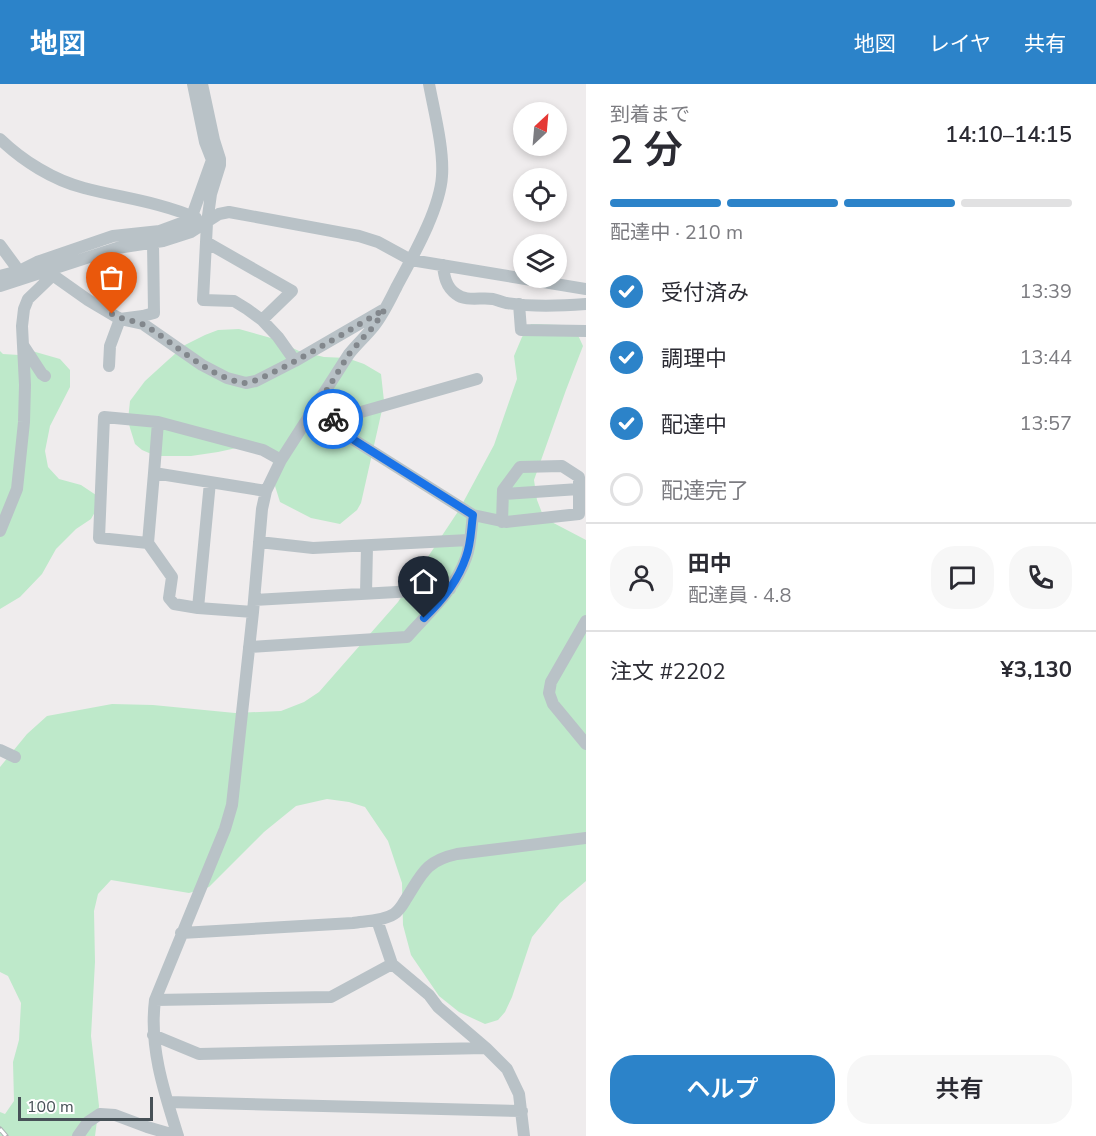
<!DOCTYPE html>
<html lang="ja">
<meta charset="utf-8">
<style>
:root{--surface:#fff;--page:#f7f7f7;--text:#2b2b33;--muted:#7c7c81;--line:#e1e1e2;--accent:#2c83c9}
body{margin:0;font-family:"Nunito Sans","Noto Sans JP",sans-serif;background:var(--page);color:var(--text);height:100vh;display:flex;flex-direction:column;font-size:22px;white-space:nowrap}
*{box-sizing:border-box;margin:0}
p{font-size:20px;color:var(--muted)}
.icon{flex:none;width:33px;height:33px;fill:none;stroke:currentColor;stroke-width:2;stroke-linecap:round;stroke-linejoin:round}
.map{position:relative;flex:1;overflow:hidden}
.sheet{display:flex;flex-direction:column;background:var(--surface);width:510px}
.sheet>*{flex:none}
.needle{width:39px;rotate:26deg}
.fabs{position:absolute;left:513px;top:18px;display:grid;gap:12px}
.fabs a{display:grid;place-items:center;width:54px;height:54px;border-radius:50%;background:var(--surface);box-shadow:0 3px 9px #0003;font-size:30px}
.scale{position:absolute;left:18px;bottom:15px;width:135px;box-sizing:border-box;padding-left:6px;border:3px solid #475157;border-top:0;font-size:16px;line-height:21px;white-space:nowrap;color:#475157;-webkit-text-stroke:4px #fff;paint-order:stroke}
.pin{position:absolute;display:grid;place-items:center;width:51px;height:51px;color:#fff;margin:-62px -26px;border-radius:50% 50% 50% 0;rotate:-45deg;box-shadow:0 0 6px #0007}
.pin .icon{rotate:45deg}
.courier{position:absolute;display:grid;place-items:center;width:60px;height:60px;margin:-30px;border:4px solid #1a73e8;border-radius:50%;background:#fff;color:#222;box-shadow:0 2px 8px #0007}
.overview em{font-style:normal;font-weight:600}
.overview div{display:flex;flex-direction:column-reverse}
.overview{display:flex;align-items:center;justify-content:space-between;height:102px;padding:0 24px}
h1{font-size:39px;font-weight:600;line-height:45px}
.bar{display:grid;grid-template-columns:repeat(4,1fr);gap:9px 6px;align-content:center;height:72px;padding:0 24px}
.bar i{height:8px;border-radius:4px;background:var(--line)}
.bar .selected{background:var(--accent)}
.bar p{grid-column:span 4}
.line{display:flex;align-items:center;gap:15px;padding:0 24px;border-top:2px solid var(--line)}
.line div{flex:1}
.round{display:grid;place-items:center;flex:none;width:63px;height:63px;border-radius:24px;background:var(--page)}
ol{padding:0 24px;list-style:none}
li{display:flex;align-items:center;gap:18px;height:66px}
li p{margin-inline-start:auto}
li .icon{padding:6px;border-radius:50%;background:var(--accent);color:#fff;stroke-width:4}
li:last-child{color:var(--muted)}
li i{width:33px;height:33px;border:3px solid var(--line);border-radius:50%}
.button{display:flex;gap:12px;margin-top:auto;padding:12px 24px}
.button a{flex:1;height:69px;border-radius:24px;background:var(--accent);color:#fff;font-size:24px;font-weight:600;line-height:69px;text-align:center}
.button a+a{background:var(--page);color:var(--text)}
header{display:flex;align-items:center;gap:36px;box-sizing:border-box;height:84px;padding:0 30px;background:var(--accent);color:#fff}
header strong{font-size:28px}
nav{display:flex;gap:33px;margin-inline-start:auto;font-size:21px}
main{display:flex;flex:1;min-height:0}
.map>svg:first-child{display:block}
</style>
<header>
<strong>地図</strong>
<nav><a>地図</a><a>レイヤ</a><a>共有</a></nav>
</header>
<main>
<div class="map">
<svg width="586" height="1052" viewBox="0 0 586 1052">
<rect width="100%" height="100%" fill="#efeced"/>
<path fill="#bee9ca" d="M531,240L561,241L577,249L583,262L566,306L534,396L537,416L544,434L586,456V797L560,819L532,853L512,913L505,928L498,936L485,940L459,928L439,912L411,871L403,841L402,799L388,757L365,723L349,718L327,715L296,722L264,748L209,803L189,809L111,796L98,810L94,827L95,878L91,952L99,1022L95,1052H0V1028L5,1030L14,1017L13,978L19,956L21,919L8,892L0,888V683L27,650L47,632L112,620L153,621L235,629L281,627L304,618L319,608L398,518L459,426L494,361L517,295L514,272L522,253Z
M239,245L271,254L299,267L324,273L347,274L364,280L381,290L384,317L361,419L357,426L340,440L311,434L280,418L275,402L274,384L271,370L241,363L218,368L191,372H156L142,366L135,360L130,344L128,336L130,317L145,297L167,277L185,261L205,251L218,246Z
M0,267L3,270L19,271L32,267L60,275L70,286V303L50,342L45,367L48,383L59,395L81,401L96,411L99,421L91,435L76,445L56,465L42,490L20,513L0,525Z"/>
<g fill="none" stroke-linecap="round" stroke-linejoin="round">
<path stroke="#b9c2c7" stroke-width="12" d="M202,0L214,56L220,75V81L211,110L207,139L203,216L234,217L247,225L262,236L292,207L206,158
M0,55C23,77 53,96 84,104C122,114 160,118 196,134
M0,161L22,191
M443,181C444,192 446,203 456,210C466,218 481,213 493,215C497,216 502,218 506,219C531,223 561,222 586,220
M47,187L88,216L120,235L143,240L202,281L227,294L246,299L256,297L295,277L383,226
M0,192L19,187L37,178L113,152L160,147L187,137L192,132L212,76L205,58L193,0
M0,202L117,164L163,157L191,148L219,130L229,128L359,152L378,158L411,176L586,205
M519,220L521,246L586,247
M262,236L278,253L295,277
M23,261L42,290L45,292
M109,282L110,262L120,235L143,232L154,229L153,158
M333,336L477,295
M154,389L158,338
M503,410L579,405
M473,431L506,438L579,430V393L562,382L520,383L503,406L502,438
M0,447L17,405L24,338L25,301L22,242L24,225L28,215L52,192
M259,458L313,464L469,456
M148,459L99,454L104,333L158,338L263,366L281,376
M366,509L367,462
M254,516L450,505
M198,524L210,398
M253,528L198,524L174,520L169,514L172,493L148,459L154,389L266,407
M586,537L551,598L549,609L553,620L586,660
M249,563L407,553C429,528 454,507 466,474C471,461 471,445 473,431L354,356L333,336L322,314
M0,666L15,673
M377,836L392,880L429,911L438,923L486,964L507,985L519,1010L524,1052
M181,849L353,839C366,837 383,837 394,830C400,826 403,820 406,815C422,790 425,777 457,770L586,754
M155,916L331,913L392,880
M153,951L199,970L486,964
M168,1018L522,1027
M78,1052L88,1038L100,1030L115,1031L147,1043L178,1052
M178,1052C164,1008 149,963 155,916L225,745L232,721L253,528L262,425L266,407L281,376L349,270C357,260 366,252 374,242C383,231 390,216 397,202C413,172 440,125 442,92C444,65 434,27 429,0"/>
<g stroke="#afb2b6" stroke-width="5">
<path id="rail" d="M0,1045L6,1052"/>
</g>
<use href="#rail" stroke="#fff" stroke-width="3" stroke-dasharray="9" stroke-linecap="butt"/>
</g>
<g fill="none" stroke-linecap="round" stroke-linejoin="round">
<path stroke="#82878c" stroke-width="6" stroke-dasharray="0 10.8" d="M112,230C124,237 135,236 146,242C176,260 208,293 244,299C260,301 363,238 385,225L374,242L362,255L349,270L322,314L333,335"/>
<path stroke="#1a73e8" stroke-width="8" d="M333,335L354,356L473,431C471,445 471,460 466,473C458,497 442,517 424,534"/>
</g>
</svg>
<div class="fabs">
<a><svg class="needle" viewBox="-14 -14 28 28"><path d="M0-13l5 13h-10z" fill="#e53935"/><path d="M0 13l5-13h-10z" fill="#7c7c81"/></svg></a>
<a><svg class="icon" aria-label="locate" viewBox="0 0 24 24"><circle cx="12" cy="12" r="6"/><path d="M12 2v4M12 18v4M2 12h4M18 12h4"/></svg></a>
<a><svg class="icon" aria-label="layers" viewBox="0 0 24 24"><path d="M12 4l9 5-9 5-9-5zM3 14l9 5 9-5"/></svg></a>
</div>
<div class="scale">100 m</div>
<div class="pin" style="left:112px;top:230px;background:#ea580c"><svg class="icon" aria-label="bag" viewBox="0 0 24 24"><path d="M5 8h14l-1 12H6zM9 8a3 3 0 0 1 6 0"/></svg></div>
<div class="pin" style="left:424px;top:534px;background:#1f2937"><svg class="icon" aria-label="home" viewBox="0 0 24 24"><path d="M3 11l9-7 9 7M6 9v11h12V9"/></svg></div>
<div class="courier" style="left:333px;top:335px"><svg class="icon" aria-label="bike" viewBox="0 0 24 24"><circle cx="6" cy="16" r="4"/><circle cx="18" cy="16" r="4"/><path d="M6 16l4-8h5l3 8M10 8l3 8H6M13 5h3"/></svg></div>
</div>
<section class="sheet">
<div class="overview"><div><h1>2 分</h1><p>到着まで</p></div><em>14:10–14:15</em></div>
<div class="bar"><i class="selected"></i><i class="selected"></i><i class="selected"></i><i></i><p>配達中 · 210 m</p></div>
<ol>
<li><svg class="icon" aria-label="check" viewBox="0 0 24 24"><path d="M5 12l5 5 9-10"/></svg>受付済み<p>13:39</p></li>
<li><svg class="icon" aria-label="check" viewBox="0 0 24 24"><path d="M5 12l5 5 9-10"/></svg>調理中<p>13:44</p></li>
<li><svg class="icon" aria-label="check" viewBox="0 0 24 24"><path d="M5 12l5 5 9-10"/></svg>配達中<p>13:57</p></li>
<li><i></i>配達完了</li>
</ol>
<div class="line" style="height:108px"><a class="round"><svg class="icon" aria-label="person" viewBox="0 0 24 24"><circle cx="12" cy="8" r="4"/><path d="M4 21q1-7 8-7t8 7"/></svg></a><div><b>田中</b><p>配達員 · 4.8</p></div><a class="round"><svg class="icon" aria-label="chat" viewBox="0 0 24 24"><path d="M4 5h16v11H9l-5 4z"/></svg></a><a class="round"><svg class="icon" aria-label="phone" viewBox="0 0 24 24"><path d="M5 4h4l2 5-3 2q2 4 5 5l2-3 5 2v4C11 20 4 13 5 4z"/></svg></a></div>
<div class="line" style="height:78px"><div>注文 #2202</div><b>¥3,130</b></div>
<div class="button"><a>ヘルプ</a><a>共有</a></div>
</section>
</main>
